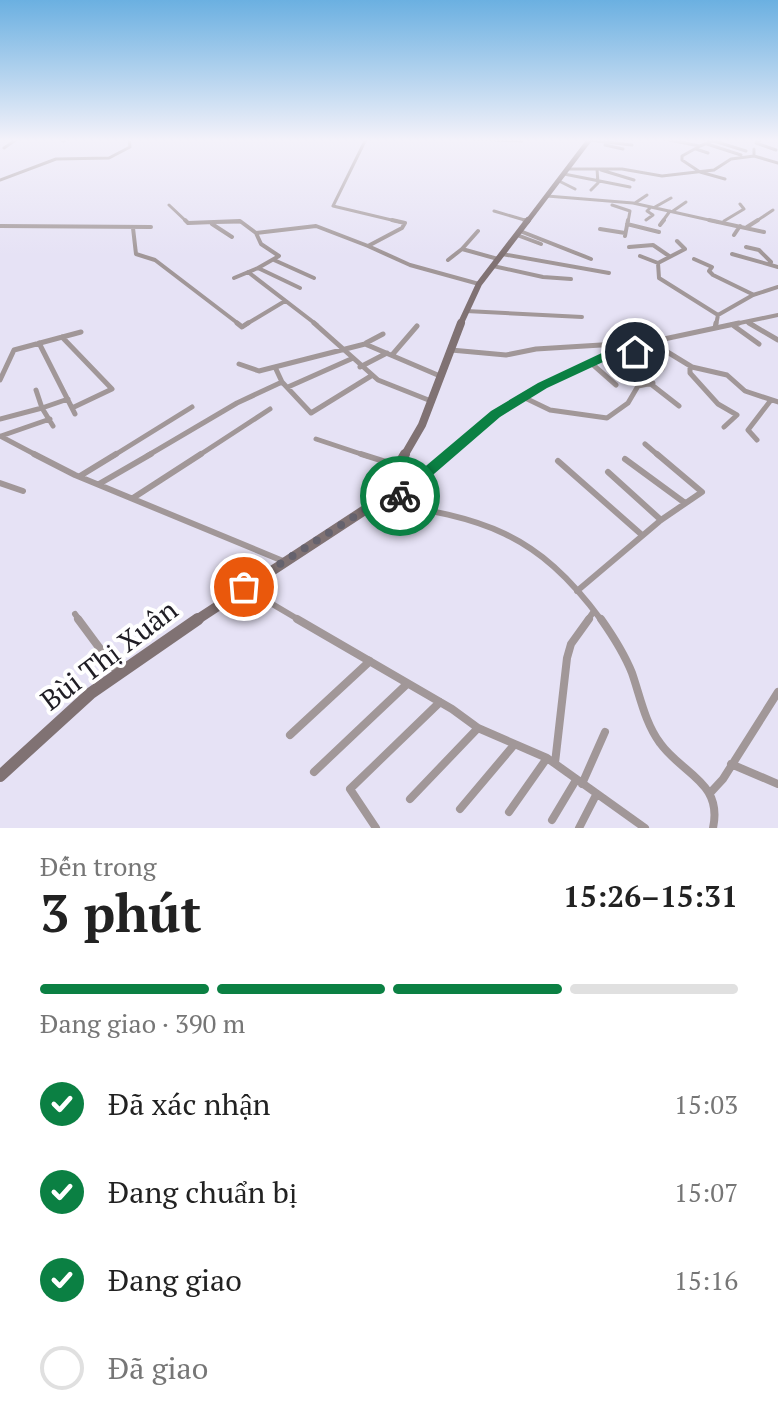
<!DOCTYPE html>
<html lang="vi">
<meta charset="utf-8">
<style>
:root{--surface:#fff;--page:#f6f6f6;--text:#222;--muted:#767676;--line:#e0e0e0;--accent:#0b8043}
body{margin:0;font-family:"PT Serif",serif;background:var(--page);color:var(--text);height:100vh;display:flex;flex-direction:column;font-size:30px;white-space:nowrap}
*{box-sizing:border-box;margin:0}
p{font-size:26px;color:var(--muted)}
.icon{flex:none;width:44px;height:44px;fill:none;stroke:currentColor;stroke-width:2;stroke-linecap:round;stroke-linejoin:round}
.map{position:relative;height:828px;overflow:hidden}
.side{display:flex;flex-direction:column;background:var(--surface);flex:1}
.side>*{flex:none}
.pin{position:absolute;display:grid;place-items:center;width:68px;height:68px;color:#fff;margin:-34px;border:4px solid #fff;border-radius:50%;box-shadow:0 2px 8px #0007}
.courier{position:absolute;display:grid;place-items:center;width:80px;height:80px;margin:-40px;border:6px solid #0b8043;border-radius:50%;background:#fff;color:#222;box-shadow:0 2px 10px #0007}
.summary em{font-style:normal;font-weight:700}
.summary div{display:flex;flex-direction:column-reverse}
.summary{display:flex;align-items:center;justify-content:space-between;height:136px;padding:0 40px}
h1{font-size:52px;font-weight:700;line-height:60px}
.bar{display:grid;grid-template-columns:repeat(4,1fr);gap:12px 8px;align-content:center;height:96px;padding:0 40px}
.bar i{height:10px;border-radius:6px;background:var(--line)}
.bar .current{background:var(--accent)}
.bar p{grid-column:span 4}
ol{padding:0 40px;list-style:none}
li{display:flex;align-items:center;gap:24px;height:88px}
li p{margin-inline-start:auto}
li .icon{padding:8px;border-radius:50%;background:var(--accent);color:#fff;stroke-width:4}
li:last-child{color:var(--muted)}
li i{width:44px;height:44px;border:4px solid var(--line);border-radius:50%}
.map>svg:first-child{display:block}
</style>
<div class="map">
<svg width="778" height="828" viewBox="0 0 778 828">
<rect width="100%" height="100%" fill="#e6e2f5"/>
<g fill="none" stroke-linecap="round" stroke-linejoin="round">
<path stroke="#a19798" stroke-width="3" d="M366,139L333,206L400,222
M475,139L522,141
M664,139L700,146L717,139
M762,139L756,143L776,150
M589,140L632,145
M63,141L69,139
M714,141L746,151
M707,144L741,155
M605,145L623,149
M700,146L682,156V160L700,172L725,179
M4,148L17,139
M696,149L708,153
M754,156L778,163
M568,169H622L662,176L714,170L731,159L754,156V149
M601,170L634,180
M564,174L630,187
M0,180L56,159L109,158L130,147L129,139
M559,181L575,189
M591,190L598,183L597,169
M547,196L633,203L718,222
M635,203L647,195
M169,205L187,222
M612,205L630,211L628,222
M655,207L671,198
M494,211L528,221
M673,211L686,202
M646,220L653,215L647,211L650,208
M724,221L744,209L740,204
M217,222H241
M662,222L670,211
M755,222L773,210"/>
<path stroke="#a19798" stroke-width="4" d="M185,220L188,223L240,221L256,233L316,226L368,246
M392,220L405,223
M524,220L528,221
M709,220L764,232
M405,223L402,228L368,246L410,265L479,284
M212,224L232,237
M627,224L659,232
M660,225L664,220
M0,226L151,227
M747,227L758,220
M133,228L136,254L155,260L240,325
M600,229L625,233
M478,231L462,249L498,259
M520,231L591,259
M256,233L261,244L279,256L258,268L300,288
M517,235L541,244
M734,235L740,226
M625,236L628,220
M677,241L685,249L658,263L659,278L718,315
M629,247L653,245L669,256
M746,247L759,250L771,262
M502,254L609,273
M732,254L778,267
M640,256L658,263
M694,259L712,267L709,271L713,275L752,294
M274,260L314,278
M448,260L462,249
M493,266L543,277L571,279
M248,272L317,325
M234,278L258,268
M466,311L582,317
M747,322L753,325
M245,325L285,301
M716,325L718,315L753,295L778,287
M730,325L778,315"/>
<path stroke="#a19798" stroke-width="5" d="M237,323L242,327L248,323
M314,323L378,380L431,401
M749,323L778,340
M734,326L759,344
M715,328L716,323
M62,337L112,389L72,408
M651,342L692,367L727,375L745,391L778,402
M39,343L75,414
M366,343L383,334
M627,345L662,369
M451,350L506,355L536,349L650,342L739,323
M611,353L679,406
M392,355L417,326
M591,363L616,385
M239,364L259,371L365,344L440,376
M690,366V373L718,404L737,415L724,427
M275,367L282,382L311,413L371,376
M360,367L387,353
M0,380L14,350L81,332
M288,387L351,359
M36,390L42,408L68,399
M523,397L550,410L607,418L628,403L638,386L653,383
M0,419L42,408L53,426
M0,436L38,456
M1,436L50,419
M316,439L367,456
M757,440L748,430L771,400
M645,444L659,456
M113,456L192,407
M147,456L237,403L282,382
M198,456L270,409
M446,456L495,414L542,385L611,353"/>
<path stroke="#a19798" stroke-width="6" d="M34,454L75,475L283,561
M361,454L399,466
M625,459L685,503
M558,461L642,535
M608,472L661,520
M80,476L116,454
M0,483L23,491
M99,484L151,454
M133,498L201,454
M378,502C483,518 536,531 602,621
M391,503L449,454
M245,588L301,621
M577,591L661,520L702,492L657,454
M75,614L80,621
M587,621L594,611"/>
<path stroke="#a19798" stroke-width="8" d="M78,619L118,673
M297,619L452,709L478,728L547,758L645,828
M601,619C613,636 624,653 632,673C640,696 645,723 660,743C682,774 723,782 713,828
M290,735L370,661
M555,763L567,658L571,644L589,619
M731,764L778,784
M314,772L407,684
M582,784L605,732
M711,792L723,779L778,692
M410,799L478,728
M460,809L514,745
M509,812L547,758
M552,820L576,780
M376,828L350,789L440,702
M579,828L596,795"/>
<path stroke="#807273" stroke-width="5" d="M527,222L590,139"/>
<path stroke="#807273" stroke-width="6" d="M460,325L479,284L528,220"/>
<path stroke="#807273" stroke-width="8" d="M404,456L422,425L461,323"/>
<path stroke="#807273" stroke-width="10" d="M195,621L377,502L405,454"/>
<path stroke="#807273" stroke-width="12" d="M0,776L91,693L198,619"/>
</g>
<linearGradient id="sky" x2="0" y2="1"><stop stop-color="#6bb0e1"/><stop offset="0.55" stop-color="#f4f2fa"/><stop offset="1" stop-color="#f4f2fa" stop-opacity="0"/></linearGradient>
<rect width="778" height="255" fill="url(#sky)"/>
<path fill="#0b8043" d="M626,341L639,350V355H631L624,348H617L616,356L547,388L500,417L405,499H395V492L491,411L538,383L606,351L608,343Z"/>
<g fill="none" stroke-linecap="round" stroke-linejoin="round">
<path stroke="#65626d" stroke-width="8" stroke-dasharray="0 14.4" d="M244,587L377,502L391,504L400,496"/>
</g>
<g text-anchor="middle" stroke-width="8" stroke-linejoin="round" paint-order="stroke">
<g font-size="28" fill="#1f1d24" stroke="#fff">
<text transform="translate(109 655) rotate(-37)" y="10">Bùi Thị Xuân</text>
</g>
</g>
</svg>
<div class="pin" style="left:244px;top:587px;background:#ea580c"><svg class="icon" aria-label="bag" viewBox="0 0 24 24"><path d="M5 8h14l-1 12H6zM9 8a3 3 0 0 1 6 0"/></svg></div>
<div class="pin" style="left:635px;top:352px;background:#1f2937"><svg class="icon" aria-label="home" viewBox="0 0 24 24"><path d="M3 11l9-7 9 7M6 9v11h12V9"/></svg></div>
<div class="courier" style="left:400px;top:496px"><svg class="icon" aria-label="bike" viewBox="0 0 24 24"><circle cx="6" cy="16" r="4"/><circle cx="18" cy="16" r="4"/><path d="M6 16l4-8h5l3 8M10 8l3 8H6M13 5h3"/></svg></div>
</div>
<section class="side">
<div class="summary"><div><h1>3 phút</h1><p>Đến trong</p></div><em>15:26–15:31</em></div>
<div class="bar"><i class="current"></i><i class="current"></i><i class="current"></i><i></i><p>Đang giao · 390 m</p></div>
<ol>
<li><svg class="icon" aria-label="check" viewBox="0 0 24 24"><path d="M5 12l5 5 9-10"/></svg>Đã xác nhận<p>15:03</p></li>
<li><svg class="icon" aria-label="check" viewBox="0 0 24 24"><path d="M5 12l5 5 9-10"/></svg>Đang chuẩn bị<p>15:07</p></li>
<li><svg class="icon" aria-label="check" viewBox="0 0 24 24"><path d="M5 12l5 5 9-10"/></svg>Đang giao<p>15:16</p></li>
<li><i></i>Đã giao</li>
</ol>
</section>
